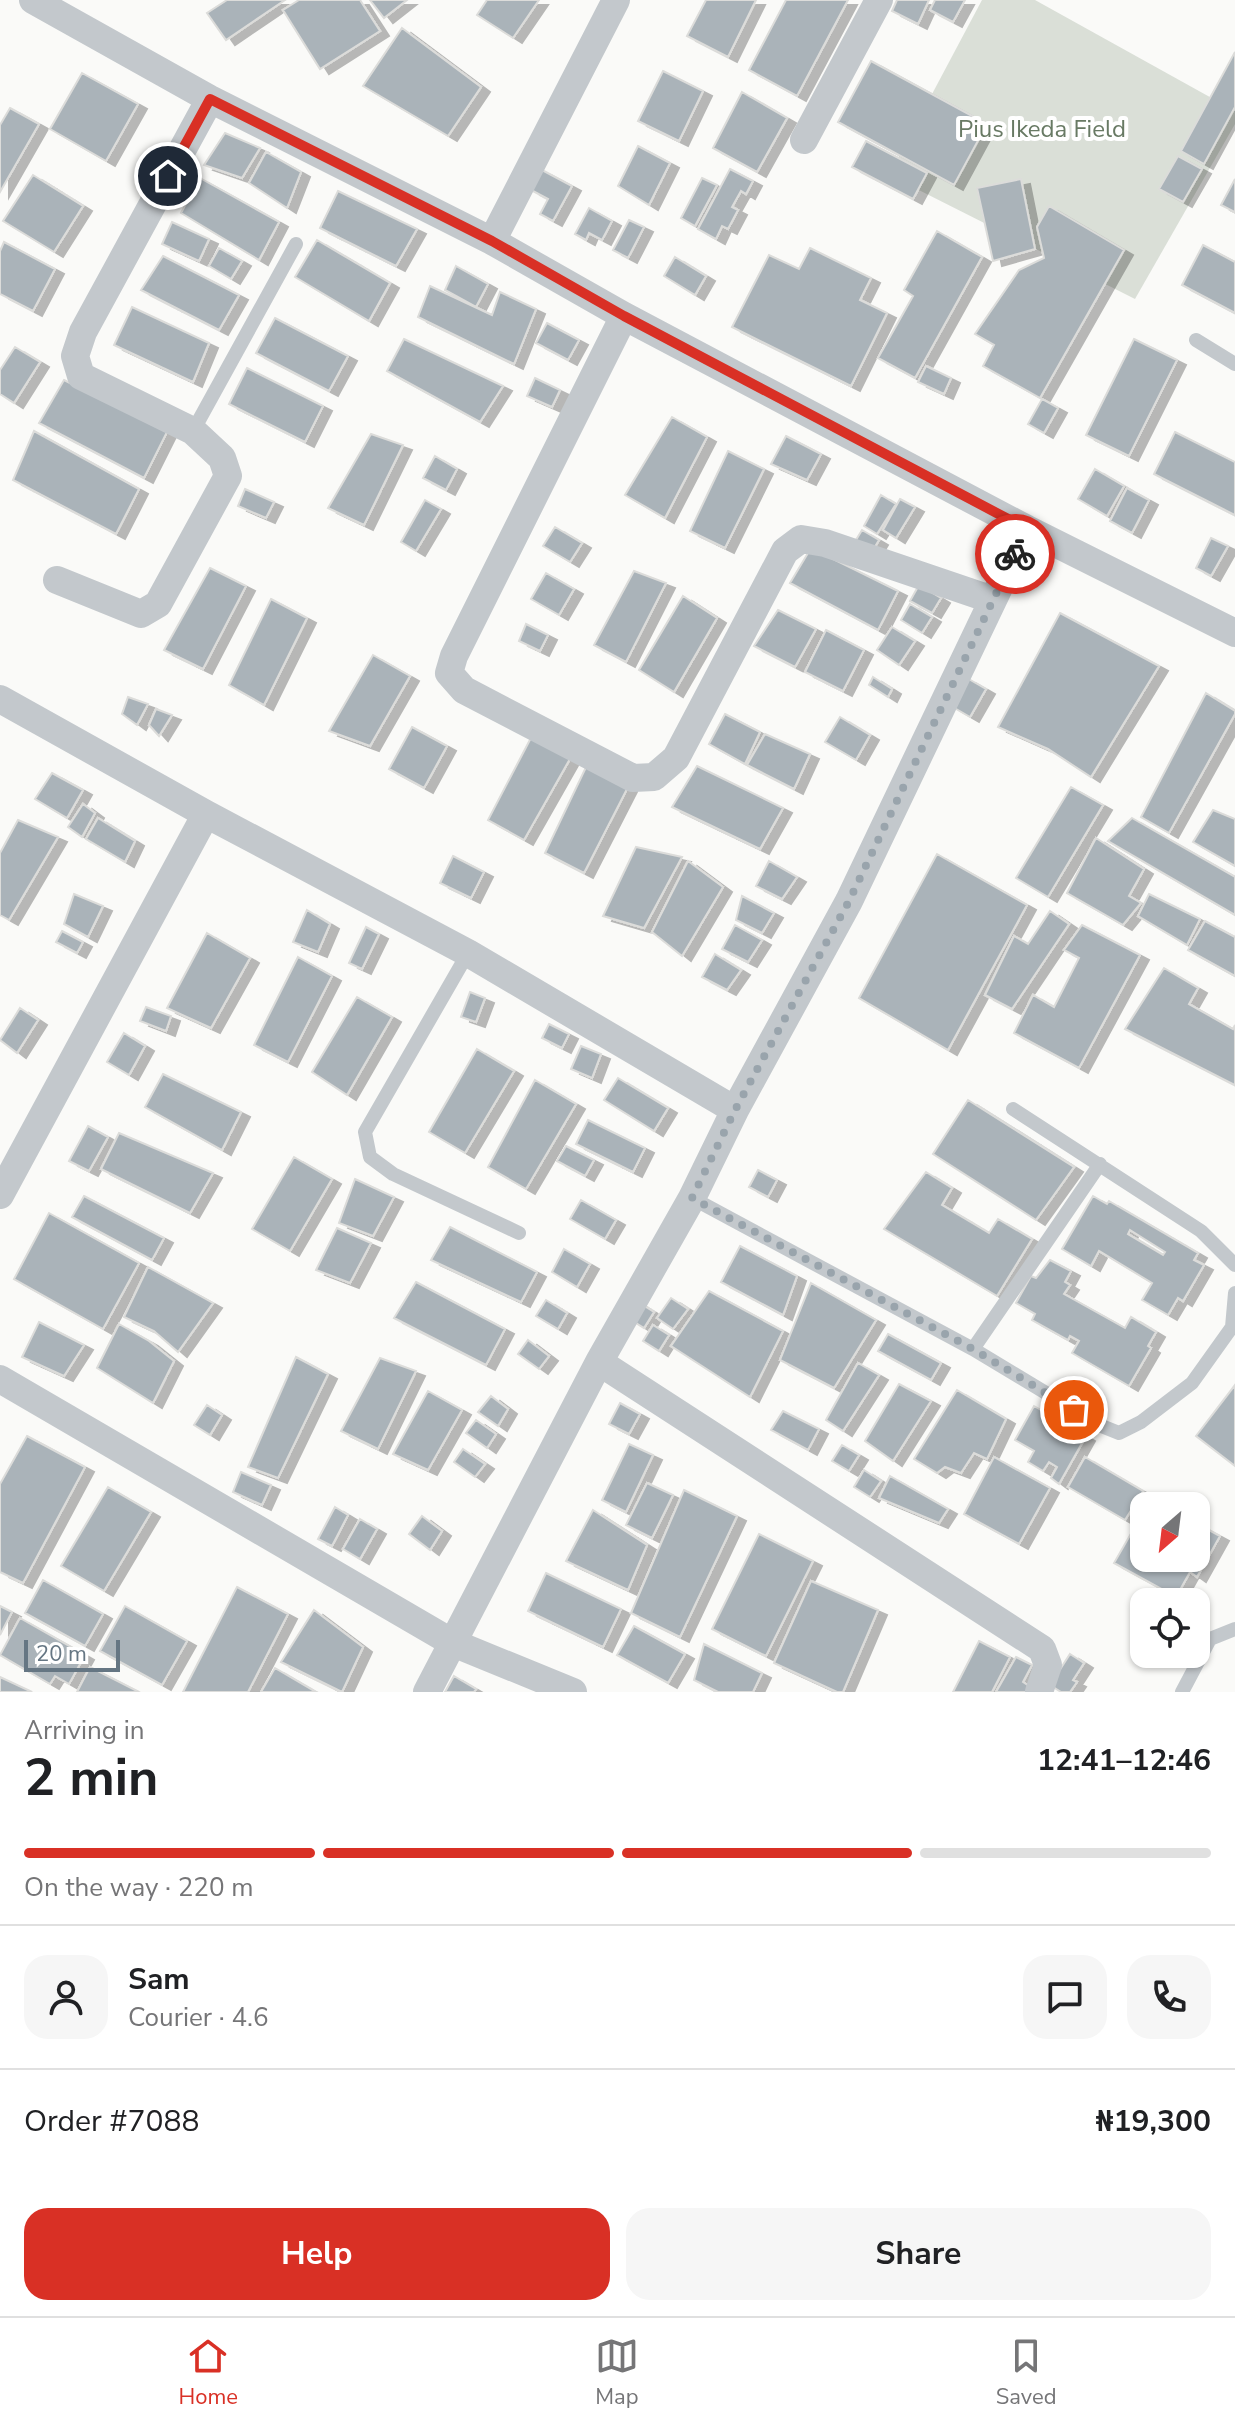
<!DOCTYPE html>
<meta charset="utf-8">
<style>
:root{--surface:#fff;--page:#f6f6f6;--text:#202124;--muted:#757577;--line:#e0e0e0;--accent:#d93025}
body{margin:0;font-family:"Nunito Sans",sans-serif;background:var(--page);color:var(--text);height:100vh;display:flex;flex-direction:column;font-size:30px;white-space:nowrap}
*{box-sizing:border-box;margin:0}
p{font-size:26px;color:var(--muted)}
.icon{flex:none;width:44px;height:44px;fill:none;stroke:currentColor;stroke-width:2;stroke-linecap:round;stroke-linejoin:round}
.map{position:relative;height:1692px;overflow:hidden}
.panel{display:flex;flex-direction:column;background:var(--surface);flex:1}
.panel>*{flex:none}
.needle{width:52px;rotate:208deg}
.buttons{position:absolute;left:1130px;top:1492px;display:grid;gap:16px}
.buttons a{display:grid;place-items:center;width:80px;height:80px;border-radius:16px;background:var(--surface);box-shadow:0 2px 6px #0004;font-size:40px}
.scale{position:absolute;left:24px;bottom:20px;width:96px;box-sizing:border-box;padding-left:8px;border:4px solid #657683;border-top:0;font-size:22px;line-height:28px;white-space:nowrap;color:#657683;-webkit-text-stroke:6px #fff;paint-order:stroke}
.pin{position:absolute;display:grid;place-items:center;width:68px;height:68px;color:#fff;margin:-34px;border:4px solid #fff;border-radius:50%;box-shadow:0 2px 8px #0007}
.courier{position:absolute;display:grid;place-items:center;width:80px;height:80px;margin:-40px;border:6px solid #d93025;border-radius:50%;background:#fff;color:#222;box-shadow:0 2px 10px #0007}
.headline em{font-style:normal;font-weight:700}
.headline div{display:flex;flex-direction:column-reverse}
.headline{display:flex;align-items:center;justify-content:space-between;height:136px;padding:0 24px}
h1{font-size:52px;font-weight:700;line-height:60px}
.bar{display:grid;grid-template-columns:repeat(4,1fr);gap:12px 8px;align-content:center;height:96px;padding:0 24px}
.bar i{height:10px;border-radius:6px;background:var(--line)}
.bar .on{background:var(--accent)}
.bar p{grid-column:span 4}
.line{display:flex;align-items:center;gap:20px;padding:0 24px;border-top:2px solid var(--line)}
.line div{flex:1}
.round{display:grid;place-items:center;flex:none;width:84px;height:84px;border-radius:24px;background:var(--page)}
.cta{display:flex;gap:16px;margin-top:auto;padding:16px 24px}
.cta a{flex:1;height:92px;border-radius:24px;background:var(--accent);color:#fff;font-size:32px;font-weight:700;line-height:92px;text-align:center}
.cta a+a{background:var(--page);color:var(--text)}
.dock{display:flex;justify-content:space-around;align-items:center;height:112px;border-top:2px solid var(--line);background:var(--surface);font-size:22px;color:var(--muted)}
.dock a{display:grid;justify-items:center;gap:4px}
.dock .on{color:var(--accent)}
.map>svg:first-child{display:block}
</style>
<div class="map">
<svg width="1235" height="1692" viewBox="0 0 1235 1692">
<defs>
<filter id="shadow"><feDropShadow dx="9" dy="5" stdDeviation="0" flood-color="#0004"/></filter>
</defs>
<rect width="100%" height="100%" fill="#fafaf8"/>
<path fill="#dadfd7" d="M982,0H1035L1235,111V124L1135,299L889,175Z"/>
<path fill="#aab3b9" stroke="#dcdcda" stroke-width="2" fill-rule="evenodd" filter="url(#shadow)" d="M227,0H285L226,40L207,13Z
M299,0H360L380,31L320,69L283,10Z
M370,0H407L384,18Z
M487,0H539L513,38L477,15Z
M706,0H756L728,57L687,36Z
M786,0H848L797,96L749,70Z
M897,0H929L918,24L892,11Z
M935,0H965L953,22L930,10Z
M402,28L481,87L448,136L363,86Z
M1235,52V107L1204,164L1181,151Z
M871,61L987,124L954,185L838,122Z
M663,71L703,91L679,141L638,121Z
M82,73L138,104L106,161L50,129Z
M742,92L787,118L757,172L713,148Z
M10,108L39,124L0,192V125Z
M225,133L260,148L242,178L204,165Z
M866,141L927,173L913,199L852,167Z
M638,146L670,163L649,205L618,186Z
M266,152L301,172L287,208L249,183Z
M1178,156L1202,169L1183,202L1159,189Z
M730,169L753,181L746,194L741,191L732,207L738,210L728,229L722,226L716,239L698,229Z
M542,170L572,186L553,221L540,214L548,199L531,190Z
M33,175L83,206L54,252L3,221Z
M200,178L279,222L259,260L181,213Z
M702,178L717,185L695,226L681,218Z
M1021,179L1035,249L993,261L977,188Z
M1235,179V212L1221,205Z
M338,191L417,229L396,266L320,228Z
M1049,206L1124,250L1040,398L983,366L994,345L975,334L1019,270L1044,258L1037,227Z
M589,208L612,221L602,240L589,233L586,240L575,234Z
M629,220L644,227L628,258L613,250Z
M172,222L209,239L199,261L162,244Z
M937,231L982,257L915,378L878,358L913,296L904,290Z
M317,240L390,283L369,321L295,277Z
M4,242L55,269L33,311L0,294V251Z
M1203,245L1235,262V313L1182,285Z
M219,248L242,261L231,279L209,266Z
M810,248L871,278L860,300L887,313L851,386L732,327L769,255L799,269Z
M163,256L239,295L219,330L141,290Z
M675,257L706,276L695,295L664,276Z
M456,266L488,284L476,307L445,290Z
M430,286L492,315L500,292L536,309L514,364L418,317Z
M132,307L209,343L193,382L114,345Z
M275,318L348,356L329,391L256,353Z
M547,323L579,340L568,360L536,343Z
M404,339L503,386L480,422L387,371Z
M1134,339L1177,360L1129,456L1086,435Z
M15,347L40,362L14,403L0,394V370Z
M926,366L951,378L944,394L918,382Z
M247,368L323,406L305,442L229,404Z
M535,378L560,390L552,407L527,396Z
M64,380L167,432L144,478L39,423Z
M1042,399L1058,408L1044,433L1028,424Z
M672,417L707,437L665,518L625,495Z
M34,431L139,489L116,534L13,480Z
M1175,432L1235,462V515L1154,474Z
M371,434L403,445L364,525L328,508Z
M786,436L821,454L807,480L771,464Z
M728,451L764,469L725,548L690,531Z
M435,456L457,469L446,490L423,478Z
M1095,469L1124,486L1107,516L1078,499Z
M1127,488L1149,500L1132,533L1110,521Z
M245,489L274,502L266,518L238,506Z
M881,495L896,504L877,534L864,526Z
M900,499L915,507L896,538L883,530Z
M425,500L441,509L416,551L401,542Z
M555,527L582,543L570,562L543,546Z
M862,530L879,540L873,550L856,540Z
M1211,538L1228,546L1211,576L1196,568Z
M811,548L898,591L878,630L790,583Z
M210,568L246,586L203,669L164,650Z
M634,571L666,583L626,662L594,645Z
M546,573L574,589L559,615L531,599Z
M919,585L941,598L932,613L910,601Z
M683,596L717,618L674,692L639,670Z
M271,599L307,618L264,705L229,685Z
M910,604L932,617L922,633L901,620Z
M778,610L816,629L795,667L754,646Z
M1060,613L1159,666L1091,777L1048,749L998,727Z
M526,624L548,635L540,651L519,641Z
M892,627L915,641L899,665L877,650Z
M826,630L864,650L843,691L805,672Z
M373,655L410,676L370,746L329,731Z
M873,677L892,689L888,697L869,685Z
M967,678L986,689L970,717L951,706Z
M1206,693L1235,711V714L1169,833L1141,817Z
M128,697L148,704L137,725L122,714Z
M156,709L172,715L159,736L149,725Z
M725,714L760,732L745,764L709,744Z
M840,717L870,735L856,760L825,742Z
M412,727L447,746L424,788L389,769Z
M533,734L571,757L524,840L488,820Z
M765,734L810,754L794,789L747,765Z
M588,763L628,787L584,873L545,853Z
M697,766L783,808L760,849L672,807Z
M52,773L83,790L67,818L35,799Z
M1071,787L1103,805L1048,897L1016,878Z
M83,804L95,813L82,837L68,827Z
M1213,810L1235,819V866L1193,842Z
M98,818L135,841L125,862L86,839Z
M1132,818L1235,877V915L1108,841Z
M18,820L58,837L9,920L0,915V853Z
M1096,838L1144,869L1129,896L1141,903L1123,925L1067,893Z
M636,847L682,857L644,928L603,916Z
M937,854L1027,905L948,1050L859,998Z
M453,856L484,872L471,898L440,883Z
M688,861L723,887L682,956L652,932Z
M769,861L797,877L782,899L756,886Z
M74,894L103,906L88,937L64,924Z
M1149,894L1200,919L1187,945L1138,916Z
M742,896L774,913L762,933L736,920Z
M307,910L330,924L318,952L293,942Z
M1050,911L1069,924L1012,1009L985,995L1014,936L1028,944Z
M1205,921L1235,937V976L1188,950Z
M735,925L762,940L748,962L722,949Z
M1082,925L1140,955L1079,1068L1014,1033L1033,995L1054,1007L1079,958L1064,950Z
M366,927L379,934L362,969L349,963Z
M62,931L83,942L77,953L56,942Z
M207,933L250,958L211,1028L167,1008Z
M715,954L741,970L727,990L702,977Z
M298,957L332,976L288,1062L254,1045Z
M1164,968L1198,988L1189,1004L1233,1029L1235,1025V1085L1125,1029Z
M470,992L485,998L476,1022L461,1017Z
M357,997L392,1017L347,1095L312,1072Z
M146,1007L171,1016L166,1031L140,1021Z
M20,1008L38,1020L17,1053L0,1040Z
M549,1024L569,1034L562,1048L542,1038Z
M124,1033L145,1046L129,1075L107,1062Z
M581,1046L601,1054L592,1078L571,1069Z
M477,1049L514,1071L465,1153L429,1132Z
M163,1074L241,1112L222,1150L145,1107Z
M618,1078L668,1108L654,1131L604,1100Z
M535,1080L576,1104L526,1189L488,1167Z
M968,1100L1074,1167L1036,1220L933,1154Z
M588,1120L645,1148L633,1172L576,1144Z
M88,1126L108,1137L89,1171L69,1161Z
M119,1133L213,1173L190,1213L101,1169Z
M566,1146L594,1160L585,1176L557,1161Z
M294,1157L332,1179L290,1251L252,1229Z
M758,1170L777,1180L768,1197L749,1187Z
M926,1172L952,1188L942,1205L989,1233L998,1219L1032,1239L997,1296L884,1229Z
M355,1179L394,1197L373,1236L339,1223Z
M84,1196L164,1238L152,1260L72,1217Z
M1093,1196L1107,1204L1109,1201L1198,1253L1194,1260L1204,1265L1183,1301L1178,1298L1168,1315L1142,1300L1152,1283L1099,1251L1091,1266L1062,1249ZM1130,1230L1165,1252L1163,1255L1128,1234Z
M581,1200L616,1220L605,1239L570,1219Z
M49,1213L139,1263L103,1329L14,1279Z
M450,1227L537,1272L521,1302L431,1260Z
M337,1228L371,1243L350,1283L316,1270Z
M740,1246L797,1276L783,1315L721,1282Z
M564,1249L590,1264L577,1287L552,1272Z
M1050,1260L1071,1271L1065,1282L1070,1285L1064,1294L1125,1328L1131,1317L1156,1332L1148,1346L1151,1348L1129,1386L1072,1353L1079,1341L1070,1336L1068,1340L1032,1320L1035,1314L1016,1303L1031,1276L1036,1278Z
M148,1267L213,1303L178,1352L154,1331L124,1317Z
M416,1282L505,1329L486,1365L394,1318Z
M811,1283L876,1320L834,1388L780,1360Z
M709,1291L783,1331L750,1397L671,1346Z
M671,1298L688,1309L673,1329L657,1318Z
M546,1300L567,1313L558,1329L536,1316Z
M638,1302L654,1312L644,1328L628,1318Z
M39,1322L84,1345L64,1376L22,1357Z
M119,1324L149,1341L174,1361L153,1403L97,1368Z
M653,1325L669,1335L659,1351L643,1341Z
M888,1334L941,1363L931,1380L878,1351Z
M528,1340L549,1356L539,1369L518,1354Z
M296,1357L328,1374L278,1478L248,1467Z
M380,1358L416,1371L378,1449L341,1431Z
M858,1363L879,1375L843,1431L826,1420Z
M899,1384L931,1401L893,1461L865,1441Z
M1235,1385V1466L1196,1436Z
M957,1390L1006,1419L987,1459L974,1453L961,1473L945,1467L937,1473L914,1459Z
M428,1391L462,1410L428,1470L393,1454Z
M491,1396L508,1409L498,1426L478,1412Z
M620,1403L640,1414L629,1434L609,1424Z
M207,1405L222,1415L210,1435L194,1425Z
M1034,1406L1086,1436L1059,1484L1051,1478L1057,1467L1049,1462L1043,1471L1028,1462L1034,1451L1015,1440Z
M783,1411L819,1429L808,1450L771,1430Z
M476,1420L496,1434L487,1448L466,1433Z
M27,1436L85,1467L23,1583L0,1572V1484Z
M629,1444L653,1455L626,1512L602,1500Z
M842,1445L859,1455L849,1471L832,1461Z
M463,1449L485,1464L475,1477L454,1462Z
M994,1457L1050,1488L1019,1544L964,1514Z
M1085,1457L1143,1491L1125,1520L1068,1487Z
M864,1470L881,1481L870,1497L854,1487Z
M241,1472L271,1485L262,1505L233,1492Z
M890,1476L948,1509L939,1523L879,1498Z
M647,1483L673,1495L652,1538L626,1525Z
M108,1487L151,1512L104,1591L61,1566Z
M684,1490L737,1516L680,1637L631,1613Z
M335,1507L348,1515L332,1546L318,1539Z
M593,1510L647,1545L628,1590L566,1561Z
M1144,1511V1558H1196V1523L1220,1536L1197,1577L1190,1572L1176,1597L1114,1563Z
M422,1516L442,1531L430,1550L409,1534Z
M360,1519L377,1529L360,1559L343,1549Z
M759,1534L813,1561L766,1656L712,1629Z
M546,1573L621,1609L603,1647L528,1611Z
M43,1580L103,1614L85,1646L25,1613Z
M811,1581L878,1610L843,1692H837L774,1663Z
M237,1587L288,1614L248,1692H183Z
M0,1606L12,1612L0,1635Z
M125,1606L187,1641L162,1685L100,1651Z
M314,1610L363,1647L342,1692L281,1662Z
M20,1618L85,1655L69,1684L55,1676L50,1684L0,1655Z
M634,1626L685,1654L668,1683L617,1655Z
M979,1641L1010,1657L992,1692H953Z
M704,1644L762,1673L753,1692H718L694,1680Z
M1070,1654L1084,1663L1073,1680L1077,1682L1070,1692H1061L1050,1685Z
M1016,1657L1032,1665L1023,1682L1029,1686L1026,1692H996Z
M90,1667L139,1692H77Z
M275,1668L316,1692H261Z
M454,1676L476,1689L474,1692H445Z
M0,1677L32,1692H0Z"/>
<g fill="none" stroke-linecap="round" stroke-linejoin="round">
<path stroke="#c3c8cc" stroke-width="14" d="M1196,340L1235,364
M193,431L296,244
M468,953L365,1132L370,1157L393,1174L519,1233
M1013,1109L1201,1231L1235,1265
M692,1198L973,1349L1099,1425L1119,1433L1141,1422L1192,1383L1232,1327L1235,1293
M973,1349L1100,1164
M1182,1692L1210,1639L1235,1629"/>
<path stroke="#c3c8cc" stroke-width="28" d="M33,0L210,99L492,241L624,316L1027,529L1235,633
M804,140L879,0
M492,241L616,0
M624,316L454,656L449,673L464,690L633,778L654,777L676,758L785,551L801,539L825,543L993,600
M57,580L141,614L158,604L228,476L222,458L193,431L81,376L75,356L83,332L210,99
M0,699L206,814L468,953L735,1110
M0,1195L206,814
M599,1362L1042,1649L1048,1665L1039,1692
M0,1379L453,1643L573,1692
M427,1692L599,1362L692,1198L735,1110L849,901L1027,529"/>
</g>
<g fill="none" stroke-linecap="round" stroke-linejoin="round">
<path stroke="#99a4ac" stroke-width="8" stroke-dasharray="0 14.4" d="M1015,554L849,901L735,1110L692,1198L973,1349L1074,1410"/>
<path stroke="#d93025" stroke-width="10" d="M168,176L210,99L492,241L624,316L1027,529L1015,554"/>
</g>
<g text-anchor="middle" stroke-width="8" stroke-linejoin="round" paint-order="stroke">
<g font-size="24" fill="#687a64" stroke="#fff">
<text x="1042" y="137">Pius Ikeda Field</text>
</g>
</g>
</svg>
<div class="buttons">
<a><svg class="needle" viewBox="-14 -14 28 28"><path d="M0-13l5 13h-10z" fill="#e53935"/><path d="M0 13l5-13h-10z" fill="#757577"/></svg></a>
<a><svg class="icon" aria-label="locate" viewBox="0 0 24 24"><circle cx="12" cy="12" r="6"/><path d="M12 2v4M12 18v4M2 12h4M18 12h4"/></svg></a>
</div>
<div class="scale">20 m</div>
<div class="pin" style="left:1074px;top:1410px;background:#ea580c"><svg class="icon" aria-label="bag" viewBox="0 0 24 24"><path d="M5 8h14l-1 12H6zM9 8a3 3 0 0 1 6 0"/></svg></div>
<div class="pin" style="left:168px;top:176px;background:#1f2937"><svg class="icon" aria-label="home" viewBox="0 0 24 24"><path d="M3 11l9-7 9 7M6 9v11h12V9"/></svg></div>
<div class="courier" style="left:1015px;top:554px"><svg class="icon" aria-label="bike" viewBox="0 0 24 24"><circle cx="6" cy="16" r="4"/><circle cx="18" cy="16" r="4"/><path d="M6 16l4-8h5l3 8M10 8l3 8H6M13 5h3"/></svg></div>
</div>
<section class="panel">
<div class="headline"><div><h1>2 min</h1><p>Arriving in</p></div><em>12:41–12:46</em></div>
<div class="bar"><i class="on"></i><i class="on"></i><i class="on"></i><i></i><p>On the way · 220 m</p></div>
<div class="line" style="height:144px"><a class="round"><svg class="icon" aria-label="person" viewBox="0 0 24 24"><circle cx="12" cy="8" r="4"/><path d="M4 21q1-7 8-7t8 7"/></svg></a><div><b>Sam</b><p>Courier · 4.6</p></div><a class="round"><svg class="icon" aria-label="chat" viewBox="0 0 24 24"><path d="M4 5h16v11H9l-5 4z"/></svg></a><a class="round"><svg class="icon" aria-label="phone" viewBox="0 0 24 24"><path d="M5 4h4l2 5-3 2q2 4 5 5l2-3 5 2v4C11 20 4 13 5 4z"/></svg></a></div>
<div class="line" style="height:104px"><div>Order #7088</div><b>₦19,300</b></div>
<div class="cta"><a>Help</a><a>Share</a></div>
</section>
<nav class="dock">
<a class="on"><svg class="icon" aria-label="home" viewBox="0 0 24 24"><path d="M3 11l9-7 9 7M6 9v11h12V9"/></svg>Home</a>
<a><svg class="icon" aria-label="map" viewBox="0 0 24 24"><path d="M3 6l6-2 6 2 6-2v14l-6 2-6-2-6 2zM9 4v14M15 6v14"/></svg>Map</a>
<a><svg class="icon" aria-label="saved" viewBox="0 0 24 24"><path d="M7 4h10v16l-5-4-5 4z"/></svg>Saved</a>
</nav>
